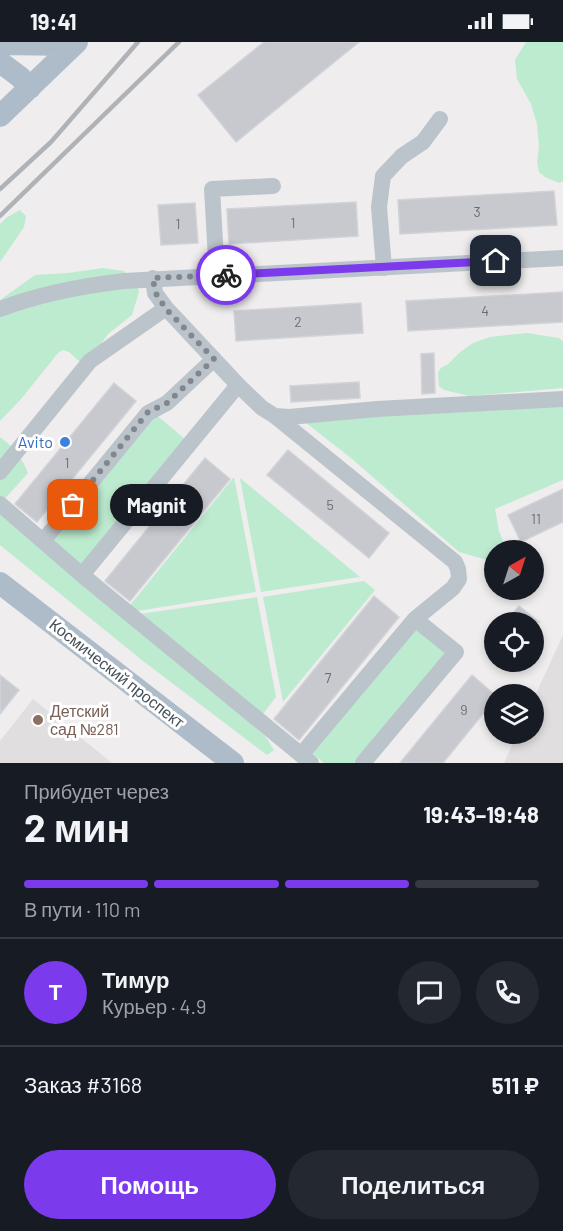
<!DOCTYPE html>
<html lang="ru">
<meta charset="utf-8">
<style>
:root{--surface:#171b24;--page:#242831;--text:#f1f3f6;--muted:#9ea1a6;--line:#363941;--accent:#7c3aed}
body{margin:0;font-family:Barlow,sans-serif;background:var(--page);color:var(--text);height:100vh;display:flex;flex-direction:column;font-size:22px;white-space:nowrap}
*{box-sizing:border-box;margin:0}
p{font-size:20px;color:var(--muted)}
.icon{flex:none;width:33px;height:33px;fill:none;stroke:currentColor;stroke-width:2;stroke-linecap:round;stroke-linejoin:round}
.map{position:relative;height:721px;overflow:hidden}
.panel{display:flex;flex-direction:column;background:var(--surface);flex:1}
.panel>*{flex:none}
.needle{width:39px;rotate:39deg}
.controls{position:absolute;left:484px;top:498px;display:grid;gap:12px}
.controls a{display:grid;place-items:center;width:60px;height:60px;border-radius:50%;background:var(--surface);box-shadow:0 3px 9px #0003;font-size:30px}
.pin{position:absolute;display:grid;place-items:center;width:51px;height:51px;color:#fff;margin:-26px;border-radius:12px;box-shadow:0 3px 9px #0006}
.courier{position:absolute;display:grid;place-items:center;width:60px;height:60px;margin:-30px;border:4px solid #7c3aed;border-radius:50%;background:#fff;color:#222;box-shadow:0 2px 8px #0007}
.bubble{position:absolute;height:42px;border-radius:21px;background:var(--surface);box-shadow:0 3px 9px #0003;font-size:20px;font-weight:700;line-height:42px;text-align:center}
.overview em{font-style:normal;font-weight:700}
.overview div{display:flex;flex-direction:column-reverse}
.overview{display:flex;align-items:center;justify-content:space-between;height:102px;padding:0 24px}
h1{font-size:39px;font-weight:700;line-height:45px}
.bar{display:grid;grid-template-columns:repeat(4,1fr);gap:9px 6px;align-content:center;height:72px;padding:0 24px}
.bar i{height:8px;border-radius:4px;background:var(--line)}
.bar .active{background:var(--accent)}
.bar p{grid-column:span 4}
.line{display:flex;align-items:center;gap:15px;padding:0 24px;border-top:2px solid var(--line)}
.line div{flex:1}
.round{display:grid;place-items:center;flex:none;width:63px;height:63px;border-radius:32px;background:var(--page)}
.action{display:flex;gap:12px;margin-top:auto;padding:12px 24px}
.action a{flex:1;height:69px;border-radius:36px;background:var(--accent);color:#fff;font-size:24px;font-weight:700;line-height:69px;text-align:center}
.action a+a{background:var(--page);color:var(--text)}
.status{display:flex;justify-content:space-between;align-items:center;height:42px;padding:0 30px;background:var(--surface);direction:ltr}
.status svg{height:16px;fill:currentColor}
.map>svg:first-child{display:block}
</style>
<div class="status"><b>19:41</b><svg viewBox="0 0 49 12"><path d="M0 12V9h3v3zM5 12V6h3v6zM10 12V3h3v9zM15 12V0h3v12zM26 1h20v11H26zM47 4h2v5h-2z"/></svg></div>
<div class="map">
<svg width="563" height="721" viewBox="0 0 563 721">
<rect width="100%" height="100%" fill="#efeded"/>
<path fill="#e0dede" d="M563,593V721H504L517,692H534V656Z
M33,657L112,721H0V699Z"/>
<path fill="#bdebd0" d="M526,0H563V139L559,141L545,135L539,130L537,120L539,105L537,82L531,62L517,37L515,18Z
M20,168L26,174L24,185L0,220V182L6,176Z
M103,226L124,229L138,245L139,250L132,273L108,292L97,308L85,318L79,319L69,310L63,308L58,311L22,356L0,379V258L35,233L68,231Z
M527,291L559,296L563,299V346L469,354L444,348L439,344L438,330L441,326L448,322L459,311L473,301L490,295Z
M563,360V438L495,467L499,489L507,508H495V517L491,519L459,510L351,416L301,377Z
M154,371L185,397L81,525L49,499Z
M0,395C13,405 22,415 28,431L1,461L265,694L274,708L267,713L143,619L0,503Z
M234,435L256,550L131,570L127,567Z
M240,436L360,535L261,550Z
M364,539L375,548L283,660L263,555Z
M257,555L276,655L259,677L133,573Z
M418,583L450,610L357,721H324L311,710Z"/>
<path fill="#c7c9cf" stroke="#d1d3d8" stroke-width="1.5" d="M264,0H359L236,100L198,53Z
M554,149L557,183L400,192L398,158Z
M356,160L358,194L229,202L227,167Z
M195,161L198,201L161,203L158,163Z
M563,250V280L408,289L406,259Z
M361,261L363,291L236,299L234,269Z
M434,311L435,351L422,352L421,312Z
M359,340L360,356L291,360L290,344Z
M114,341L136,359L37,480L15,462Z
M288,408L389,491L369,516L267,433Z
M205,416L230,437L130,559L105,539Z
M563,447V480L521,500L508,473Z
M374,554L399,575L299,698L274,677Z
M519,564L539,580H506Z
M0,633L19,648L0,672Z
M472,633L495,653V657L443,721H400Z"/>
<g fill="none" stroke-linecap="round" stroke-linejoin="round">
<path stroke="#bcc4cb" stroke-width="16" d="M384,226L379,165L383,134L402,114L423,100L440,77
M217,234L212,147L273,144
M153,236L155,251L166,266L238,343L262,366L275,374L289,375L377,367L563,357
M0,267C40,252 81,244 124,239L563,216
M275,374L455,520L458,527L459,537L453,546L415,577L301,713
M0,430L90,319L166,266
M0,462L82,533L311,721
M43,499L148,371L167,361L214,317
M82,533L238,343
M363,721L456,610L415,577"/>
<path stroke="#aebcca" stroke-width="22" d="M0,2L74,3
M0,20L20,35L30,46
M0,74L77,0
M0,541L233,721"/>
<path stroke="#afb2b7" stroke-width="4.5" d="M0,147L51,100L138,0
M0,174L179,0"/>
</g>
<g fill="none" stroke-linecap="round" stroke-linejoin="round">
<path stroke="#81878d" stroke-width="6" stroke-dasharray="0 10.8" d="M73,463L148,370L167,361L214,317L166,267L155,250L153,236L226,233"/>
<path stroke="#7c3aed" stroke-width="8" d="M226,233L496,219"/>
</g>
<circle fill="#3f7fe0" stroke="#fff" stroke-width="2" cx="65" cy="400" r="6"/>
<circle fill="#8d6e63" stroke="#fff" stroke-width="2" cx="38" cy="678" r="6"/>
<g text-anchor="middle" stroke-width="6" stroke-linejoin="round" paint-order="stroke">
<g font-size="14" fill="#666e76">
<text x="477" y="175">3</text>
<text x="293" y="186">1</text>
<text x="178" y="187">1</text>
<text x="485" y="274">4</text>
<text x="298" y="285">2</text>
<text x="67" y="426">1</text>
<text x="330" y="468">5</text>
<text x="536" y="482">11</text>
<text x="328" y="641">7</text>
<text x="464" y="673">9</text>
</g>
<g font-size="16" fill="#366cbe" stroke="#fff" text-anchor="end">
<text x="53" y="406">Avito</text>
</g>
<g font-size="16" fill="#465059" stroke="#fff">
<text transform="translate(117 631) rotate(38)" y="6">Космический проспект</text>
</g>
<g font-size="16" fill="#785e54" stroke="#fff" text-anchor="start">
<text x="50" y="675">Детский<tspan x="50" dy="18">сад №281</tspan></text>
</g>
</g>
</svg>
<div class="controls">
<a><svg class="needle" viewBox="-14 -14 28 28"><path d="M0-13l5 13h-10z" fill="#e53935"/><path d="M0 13l5-13h-10z" fill="#9ea1a6"/></svg></a>
<a><svg class="icon" aria-label="locate" viewBox="0 0 24 24"><circle cx="12" cy="12" r="6"/><path d="M12 2v4M12 18v4M2 12h4M18 12h4"/></svg></a>
<a><svg class="icon" aria-label="layers" viewBox="0 0 24 24"><path d="M12 4l9 5-9 5-9-5zM3 14l9 5 9-5"/></svg></a>
</div>
<div class="pin" style="left:73px;top:463px;background:#ea580c"><svg class="icon" aria-label="bag" viewBox="0 0 24 24"><path d="M5 8h14l-1 12H6zM9 8a3 3 0 0 1 6 0"/></svg></div>
<div class="pin" style="left:496px;top:219px;background:#1f2937"><svg class="icon" aria-label="home" viewBox="0 0 24 24"><path d="M3 11l9-7 9 7M6 9v11h12V9"/></svg></div>
<div class="courier" style="left:226px;top:233px"><svg class="icon" aria-label="bike" viewBox="0 0 24 24"><circle cx="6" cy="16" r="4"/><circle cx="18" cy="16" r="4"/><path d="M6 16l4-8h5l3 8M10 8l3 8H6M13 5h3"/></svg></div>
<div class="bubble" style="left:110px;top:442px;width:93px">Magnit</div>
</div>
<section class="panel">
<div class="overview"><div><h1>2 мин</h1><p>Прибудет через</p></div><em>19:43–19:48</em></div>
<div class="bar"><i class="active"></i><i class="active"></i><i class="active"></i><i></i><p>В пути · 110 m</p></div>
<div class="line" style="height:108px"><b class="round" style="background:var(--accent);color:#fff">Т</b><div><b>Тимур</b><p>Курьер · 4.9</p></div><a class="round"><svg class="icon" aria-label="chat" viewBox="0 0 24 24"><path d="M4 5h16v11H9l-5 4z"/></svg></a><a class="round"><svg class="icon" aria-label="phone" viewBox="0 0 24 24"><path d="M5 4h4l2 5-3 2q2 4 5 5l2-3 5 2v4C11 20 4 13 5 4z"/></svg></a></div>
<div class="line" style="height:78px"><div>Заказ #3168</div><b>511 ₽</b></div>
<div class="action"><a>Помощь</a><a>Поделиться</a></div>
</section>
